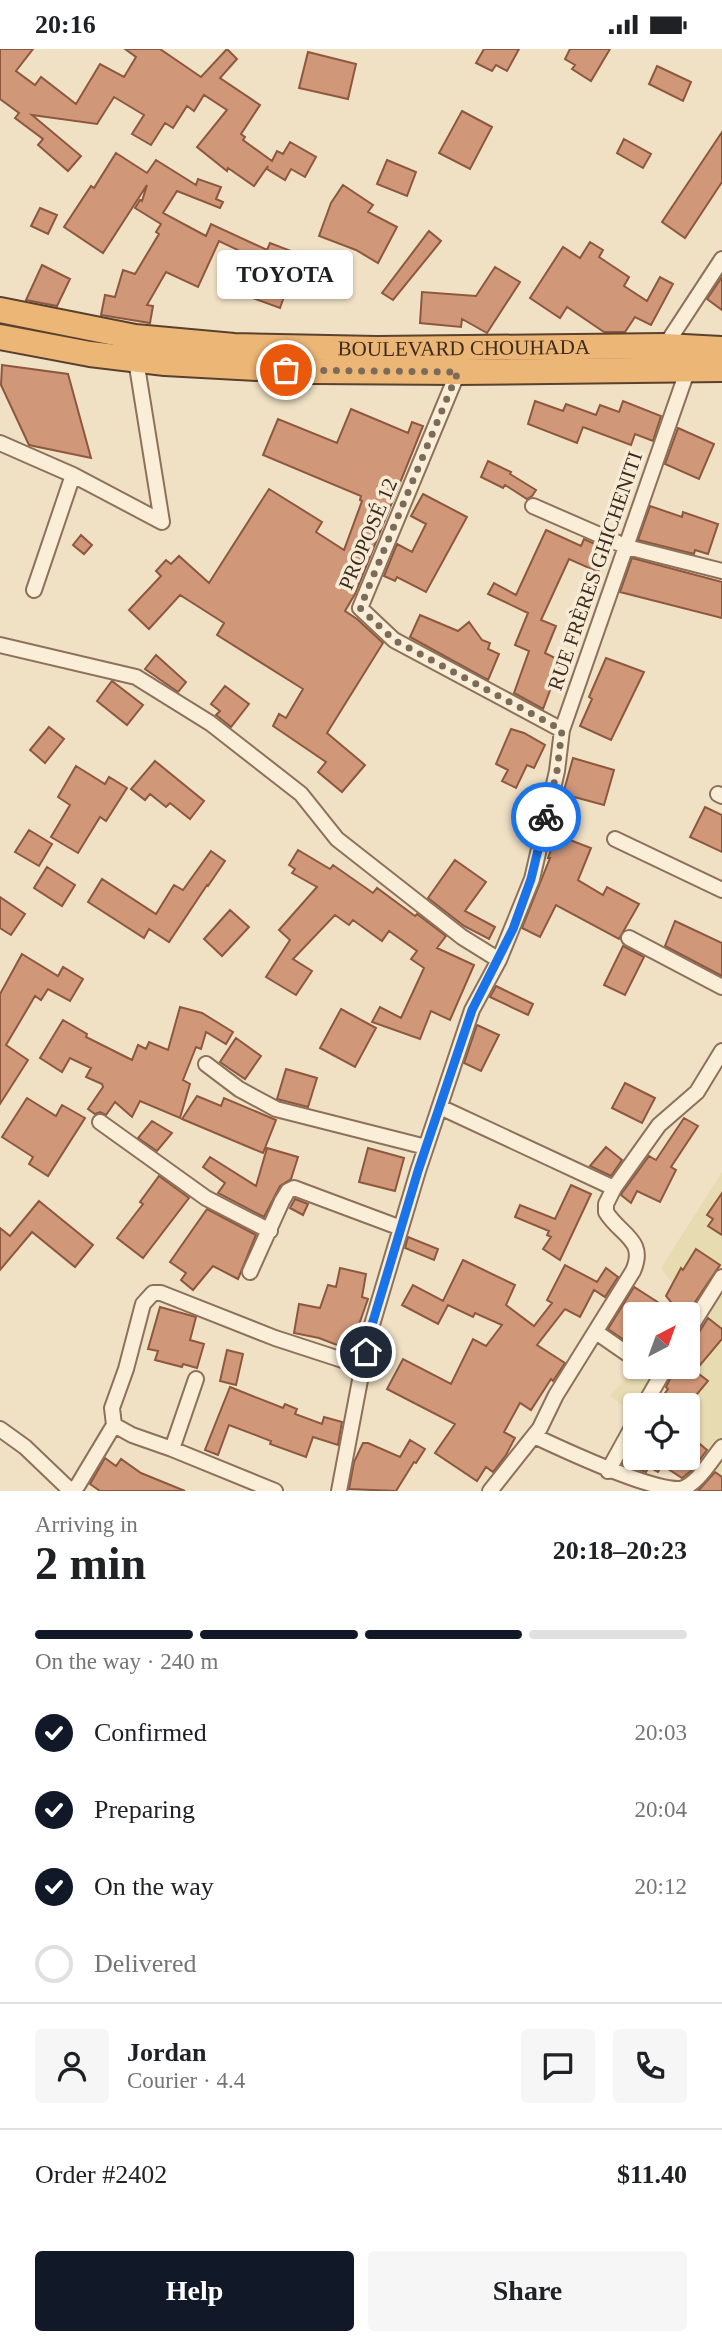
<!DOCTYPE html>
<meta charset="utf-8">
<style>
:root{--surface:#fff;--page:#f6f6f6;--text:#202124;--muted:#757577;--line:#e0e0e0;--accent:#111827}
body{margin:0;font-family:"Times New Roman",serif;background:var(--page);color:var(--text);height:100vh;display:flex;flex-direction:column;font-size:26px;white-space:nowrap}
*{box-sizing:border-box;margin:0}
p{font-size:23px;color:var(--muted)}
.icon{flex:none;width:38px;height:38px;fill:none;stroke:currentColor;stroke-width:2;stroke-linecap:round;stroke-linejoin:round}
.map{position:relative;height:1442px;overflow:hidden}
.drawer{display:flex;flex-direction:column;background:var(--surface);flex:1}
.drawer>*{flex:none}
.needle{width:46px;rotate:41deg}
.tools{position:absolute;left:623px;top:1253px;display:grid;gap:14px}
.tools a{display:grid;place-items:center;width:77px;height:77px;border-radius:7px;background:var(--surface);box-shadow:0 2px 5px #0004;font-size:35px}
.pin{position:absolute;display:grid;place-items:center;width:60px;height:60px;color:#fff;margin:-30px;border:4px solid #fff;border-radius:50%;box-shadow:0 2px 7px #0007}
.courier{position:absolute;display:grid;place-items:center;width:70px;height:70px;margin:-35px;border:5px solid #1a73e8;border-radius:50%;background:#fff;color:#222;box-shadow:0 2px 9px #0007}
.bubble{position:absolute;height:49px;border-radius:7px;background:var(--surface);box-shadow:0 2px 5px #0004;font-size:23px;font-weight:600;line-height:49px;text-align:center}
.headline em{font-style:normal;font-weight:600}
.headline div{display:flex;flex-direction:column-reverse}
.headline{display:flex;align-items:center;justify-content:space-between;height:119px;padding:0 35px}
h1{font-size:46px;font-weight:600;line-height:52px}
.bar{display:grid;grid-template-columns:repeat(4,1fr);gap:10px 7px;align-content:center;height:84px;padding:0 35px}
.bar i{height:9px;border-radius:5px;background:var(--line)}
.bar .current{background:var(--accent)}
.bar p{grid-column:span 4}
.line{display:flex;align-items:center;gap:18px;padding:0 35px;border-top:2px solid var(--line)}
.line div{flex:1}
.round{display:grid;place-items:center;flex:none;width:74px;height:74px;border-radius:7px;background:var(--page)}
ol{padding:0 35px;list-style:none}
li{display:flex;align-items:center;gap:21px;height:77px}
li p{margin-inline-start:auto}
li .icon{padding:7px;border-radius:50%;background:var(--accent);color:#fff;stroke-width:4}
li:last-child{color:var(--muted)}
li i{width:38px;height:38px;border:4px solid var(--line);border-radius:50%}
.action{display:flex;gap:14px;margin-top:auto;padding:14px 35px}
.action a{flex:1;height:80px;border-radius:7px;background:var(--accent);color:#fff;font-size:28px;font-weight:600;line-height:80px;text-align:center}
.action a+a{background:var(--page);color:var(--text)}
.status{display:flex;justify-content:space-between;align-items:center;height:49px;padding:0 35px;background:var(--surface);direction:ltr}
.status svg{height:19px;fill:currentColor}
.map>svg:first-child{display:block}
</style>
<div class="status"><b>20:16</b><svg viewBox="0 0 49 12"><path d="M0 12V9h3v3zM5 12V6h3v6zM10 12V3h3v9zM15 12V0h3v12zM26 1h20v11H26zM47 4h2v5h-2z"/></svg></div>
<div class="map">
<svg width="722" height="1442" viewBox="0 0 722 1442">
<rect width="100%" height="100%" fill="#f0e1c5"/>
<path fill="#e7dbb2" d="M722,1123V1439L696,1409L688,1402V1356H635V1365L610,1347L636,1318H688V1265H681L689,1256L661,1219Z"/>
<path fill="#d09779" stroke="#8d583e" stroke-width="2" d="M0,0H33L16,22L35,36L41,28L76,55L100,15L124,28L136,8L125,0H160L201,28L227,0L237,10L220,29L260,56L241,85L245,88L243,91L272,112L277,102L283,105L290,93L316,108L305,128L291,120L285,131L267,120L268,117L254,137L228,119L227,122L197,98L227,61L204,46L194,62L187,57L173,79L165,74L151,96L132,85L144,66L114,48L97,75L32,66L81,107L68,122L38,96L43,90L15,69L19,64L0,50Z
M484,0H519L507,22L496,16L492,22L476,14Z
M570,0H610L591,32L572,20L575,16L565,10Z
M308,3L356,15L348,50L299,39Z
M657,17L691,33L683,52L649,35Z
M462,62L492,78L470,120L439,104Z
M722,83V133L685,189L662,173Z
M624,90L651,105L643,119L617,104Z
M116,104L147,124L156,111L196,136L198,130L221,138L216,150L223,153L220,159L177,142L163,164L206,187L211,175L267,201L270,194L299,205L280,259L250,248L263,213L219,192L198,238L166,223L147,256L153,257L150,274L101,266L105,246L115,248L123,221L135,225L159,185L156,183L161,175L135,159L140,151L142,152L147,136L103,204L64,178L91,137L94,139Z
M387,111L416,123L407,147L377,135Z
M343,136L373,156L368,163L397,178L378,214L356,201L319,187L331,154Z
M40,159L57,166L48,185L31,177Z
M429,182L441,192L393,251L382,244Z
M590,193L603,201L599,208L629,228L624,237L647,252L660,228L673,235L651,276L635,268L625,283H604L567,258L560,269L530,249L563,198L580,209Z
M42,216L70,230L57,257L26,251Z
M495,218L520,233L487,284L462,270L461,278L420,274L422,243L476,247Z
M722,228V261L707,250Z
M2,316L68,325L91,409L29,396L1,336Z
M535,352L563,362L566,355L596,366L600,356L619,363L623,352L661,367L653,392L635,385L631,396L583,378L577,394L528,375Z
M351,360L408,384L412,373L423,377L355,545L345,562L357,570L383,594L327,684L365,716L342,743L318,723L326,713L273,677L279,665L286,669L303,640L217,586L224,574L180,546L149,580L129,561L161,527L156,522L166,511L171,515L179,507L209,534L269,440L322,473L316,483L344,501L362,452L360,451L361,447L263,406L278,370L337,394Z
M678,379L714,395L699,430L665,415Z
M488,412L511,423L510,425L536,441L532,447L527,450L505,436L503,439L481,428Z
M423,445L467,468L426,543L397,528L395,532L384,527L397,495L412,503L426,475L411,467Z
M650,457L682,468L683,463L718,475L708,505L695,501L694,505L638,491Z
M546,481L581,497L584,490L608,501L598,523L569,510L541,571L556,577L545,604L561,612L543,660L514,644L529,602L515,596L528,564L488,545L494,534L516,546Z
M81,486L92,496L84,505L73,496Z
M632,509L722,533V569L620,543Z
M420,566L458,582L469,573L482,591L490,594L488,600L499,605L488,631L410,588Z
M156,606L186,633L178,643L145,620Z
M606,609L644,623L611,691L580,677L592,650L589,648Z
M112,632L143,656L127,676L97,652Z
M225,637L249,655L231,678L216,666L220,662L211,655Z
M49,678L64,690L45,714L30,701Z
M511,680L524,684L545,696L534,719L527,716L516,739L502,732L508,721L496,715Z
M573,709L614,721L604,756L563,745Z
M155,712L204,752L190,770L170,754L166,758L150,745L145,751L131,740Z
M76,717L105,735L109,728L127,739L106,772L100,768L78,804L51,788L70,756L58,748Z
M705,758L722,766V803L690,788Z
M29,781L52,795L39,817L15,803Z
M557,786L591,799L578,831L603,846L607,838L639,855L619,890L556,856L540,888L522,879L550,809H548Z
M298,801L330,820L333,816L373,844L377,839L415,867L417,865L446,887L437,899L474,916L450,971L431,962L420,990L372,973L380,958L401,969L424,919L411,910L417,902L389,882L382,892L353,871L349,876L335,866L293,910L312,922L296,946L266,928L290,891L279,881L317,838L292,824L295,820L289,816Z
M211,802L225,812L208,837L207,836L169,893L149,880L144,889L88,853L102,830L156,865L174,836L183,841Z
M455,811L486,833L465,862L495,878L489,890L464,877L428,849Z
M47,818L75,836L62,857L34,839Z
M0,848L25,865L11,886L0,879Z
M230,861L249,878L222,907L204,890Z
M675,872L722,894V927L665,897Z
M623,897L644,908L625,946L604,936Z
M22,905L58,927L63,918L83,930L70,952L48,940L41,951L35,947L6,996L28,1011L0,1055V945Z
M496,937L533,955L528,966L490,948Z
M180,958L202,964L233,983L226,995L206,983L201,1000L196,998L183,1031L190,1035L180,1069L140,1052L132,1068L115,1053L106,1066L100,1063L95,1065L88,1060L103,1038L102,1035L86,1028L91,1019L70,1009L62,1023L40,1009L63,971L87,985L86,988L132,1011L138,996L146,1000L149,993L168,1001Z
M341,960L376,979L355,1018L320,999Z
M477,976L499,986L481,1022L464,1014Z
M236,989L261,1007L245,1030L220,1013Z
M286,1020L317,1029L308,1058L277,1050Z
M625,1034L655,1049L642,1074L612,1059Z
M197,1047L221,1057L224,1049L276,1071L263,1104L182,1070Z
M27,1049L56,1067L62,1056L85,1069L48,1127L29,1115L33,1108L2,1088Z
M684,1069L698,1077L671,1118L676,1121L660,1153L637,1142L631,1154L621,1146L622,1144L649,1107L656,1111Z
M152,1072L172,1084L157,1102L138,1089Z
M606,1098L622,1111L611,1127L590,1117Z
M267,1099L298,1108L291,1130L280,1137L264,1168L218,1144L225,1134L203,1118L210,1108L256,1137Z
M368,1099L404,1109L395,1142L359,1133Z
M159,1127L189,1149L143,1209L117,1189L143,1155L140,1153Z
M571,1136L591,1145L560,1211L543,1200L551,1188L547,1186L549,1182L515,1168L520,1156L555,1170Z
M722,1144V1186L708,1177L713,1170L707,1166Z
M295,1150L308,1155L303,1166L290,1159Z
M39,1152L93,1196L75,1218L32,1183L0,1221V1179L10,1187Z
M207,1160L256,1186L238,1230L213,1217L193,1241L181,1231L186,1224L170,1213Z
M408,1188L438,1200L434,1211L405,1199Z
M696,1200L720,1216L687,1265H635V1278L627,1293L608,1280L634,1238L667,1259L671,1253L666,1247L681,1219L683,1221Z
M463,1211L515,1236L506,1256L534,1277L552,1254L547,1251L565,1216L597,1233L606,1219L618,1228L605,1248L594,1241L580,1268L565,1260L537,1296L565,1314L553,1332L551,1330L531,1361L520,1354L504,1383L515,1389L506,1406L493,1423L486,1418L477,1432L435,1404L455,1375L387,1340L403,1310L451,1335L473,1290L486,1297L502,1276L475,1264L473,1268L448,1256L438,1275L402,1256L413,1236L443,1252Z
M340,1219L366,1225L362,1248L368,1250L350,1301L319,1289L294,1284L299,1255L320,1259L328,1236L336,1238Z
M160,1258L196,1268L190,1291L204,1295L197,1319L183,1315L182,1318L155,1311L158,1302L148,1300Z
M708,1269L722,1280V1290L695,1322L708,1332L688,1356H656L668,1340L666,1338L676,1318H688V1292L696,1288Z
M227,1301L243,1305L236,1336L220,1332Z
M230,1338L283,1359L285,1355L297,1360L295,1365L322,1375L324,1368L342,1373L338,1396L313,1388L306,1408L270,1395L271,1392L229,1376L218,1406L205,1401Z
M688,1385L707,1401L692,1421L682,1429L662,1416L658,1423L649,1418L646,1423L623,1415L635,1392V1409H688Z
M410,1391L425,1400L416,1414L414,1413L396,1442L349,1440L354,1413L363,1394H368L400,1408Z
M105,1409L116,1417L121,1410L141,1424L185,1442H100L90,1435Z
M715,1423L722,1428V1442H698Z"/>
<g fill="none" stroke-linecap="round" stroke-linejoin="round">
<g stroke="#8d715a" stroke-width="18">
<path id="minor" d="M665,297L722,210
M458,323L360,559L394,591L562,681
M0,394L73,426L34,541
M73,426L162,473L136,311
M533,457L627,498L722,522
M0,596L136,628L210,674L301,745L337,790L462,888L499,911
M718,745L722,747
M615,790L722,841
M629,889L722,938
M206,1015L239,1040L276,1060L426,1098
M440,1058L614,1139L606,1155V1163C620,1186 647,1191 633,1222L556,1346L540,1379L490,1442
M100,1073L206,1149L270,1182
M614,1139L659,1076L697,1043L722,1002
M250,1223L282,1152L288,1142L294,1139L401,1179
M688,1282L722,1228
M596,1283L635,1310
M196,1330L172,1400L132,1386L114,1376L112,1359L126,1320L143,1255L153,1244H161L275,1289L364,1318
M644,1356L666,1318
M0,1380L25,1398L71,1442
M534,1387C564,1401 651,1442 681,1440C698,1435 711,1411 722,1398
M172,1400L275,1442
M608,1422L635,1373
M72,1442L78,1436L114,1376
M339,1442L368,1289L418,1122L472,961L499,911L532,830L557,722L562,681L689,317"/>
</g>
<g stroke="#5a402e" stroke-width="28">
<g id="trunk">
<path id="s1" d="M0,261L135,288L234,297L377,300L665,297L722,300"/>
<path d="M0,288L90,305L165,314L313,322L458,323L722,320"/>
</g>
</g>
<use href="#minor" stroke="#faeed9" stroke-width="14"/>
<use href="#trunk" stroke="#ecb676" stroke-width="24"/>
</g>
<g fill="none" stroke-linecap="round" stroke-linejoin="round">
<path stroke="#7b6b58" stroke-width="7" stroke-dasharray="0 12.6" d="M286,321L458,323L360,559L394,591L562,681L557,722L546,768"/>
<path stroke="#1a73e8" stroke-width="9" d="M366,1303L368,1289L418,1122L472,961L513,880L531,830L546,768"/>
</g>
<g text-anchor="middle" stroke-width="7" stroke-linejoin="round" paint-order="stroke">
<g font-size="21" fill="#3c2b1e" stroke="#f7ebd5">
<text dy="7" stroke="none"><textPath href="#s1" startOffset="467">BOULEVARD CHOUHADA</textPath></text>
<text transform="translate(368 485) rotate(-67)" y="7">PROPOSÉ 12</text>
<text transform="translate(595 522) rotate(-71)" y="7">RUE FRÈRES GHICHENITI</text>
</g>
</g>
</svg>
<div class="tools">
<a><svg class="needle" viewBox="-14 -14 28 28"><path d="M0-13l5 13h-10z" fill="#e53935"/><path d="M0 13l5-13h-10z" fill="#757577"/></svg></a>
<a><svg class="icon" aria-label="locate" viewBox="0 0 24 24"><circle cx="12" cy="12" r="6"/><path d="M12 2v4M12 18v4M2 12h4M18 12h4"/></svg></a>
</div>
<div class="pin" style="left:286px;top:321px;background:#ea580c"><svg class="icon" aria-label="bag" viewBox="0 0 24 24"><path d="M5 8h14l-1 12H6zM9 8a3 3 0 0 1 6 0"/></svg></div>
<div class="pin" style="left:366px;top:1303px;background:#1f2937"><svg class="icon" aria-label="home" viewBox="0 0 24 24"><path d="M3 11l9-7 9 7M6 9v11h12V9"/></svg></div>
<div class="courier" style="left:546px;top:768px"><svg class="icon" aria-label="bike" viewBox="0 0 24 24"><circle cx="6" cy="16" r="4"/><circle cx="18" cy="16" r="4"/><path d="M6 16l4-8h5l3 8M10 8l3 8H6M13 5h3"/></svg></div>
<div class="bubble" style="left:217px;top:201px;width:136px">TOYOTA</div>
</div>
<section class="drawer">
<div class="headline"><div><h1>2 min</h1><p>Arriving in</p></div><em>20:18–20:23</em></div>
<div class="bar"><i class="current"></i><i class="current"></i><i class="current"></i><i></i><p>On the way · 240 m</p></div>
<ol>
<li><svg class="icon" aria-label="check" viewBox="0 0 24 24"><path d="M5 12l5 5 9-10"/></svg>Confirmed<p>20:03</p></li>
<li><svg class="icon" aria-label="check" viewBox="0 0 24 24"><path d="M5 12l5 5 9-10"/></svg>Preparing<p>20:04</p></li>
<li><svg class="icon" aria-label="check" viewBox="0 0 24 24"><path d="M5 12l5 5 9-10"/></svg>On the way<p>20:12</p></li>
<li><i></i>Delivered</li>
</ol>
<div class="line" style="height:126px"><a class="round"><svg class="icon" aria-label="person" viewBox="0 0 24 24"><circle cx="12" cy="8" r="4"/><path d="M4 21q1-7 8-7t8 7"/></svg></a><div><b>Jordan</b><p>Courier · 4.4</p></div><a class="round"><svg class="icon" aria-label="chat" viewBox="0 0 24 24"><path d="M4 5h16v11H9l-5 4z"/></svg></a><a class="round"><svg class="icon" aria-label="phone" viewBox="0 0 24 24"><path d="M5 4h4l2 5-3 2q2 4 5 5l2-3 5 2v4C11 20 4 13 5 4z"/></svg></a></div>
<div class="line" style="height:91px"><div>Order #2402</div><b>$11.40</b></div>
<div class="action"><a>Help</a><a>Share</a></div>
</section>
